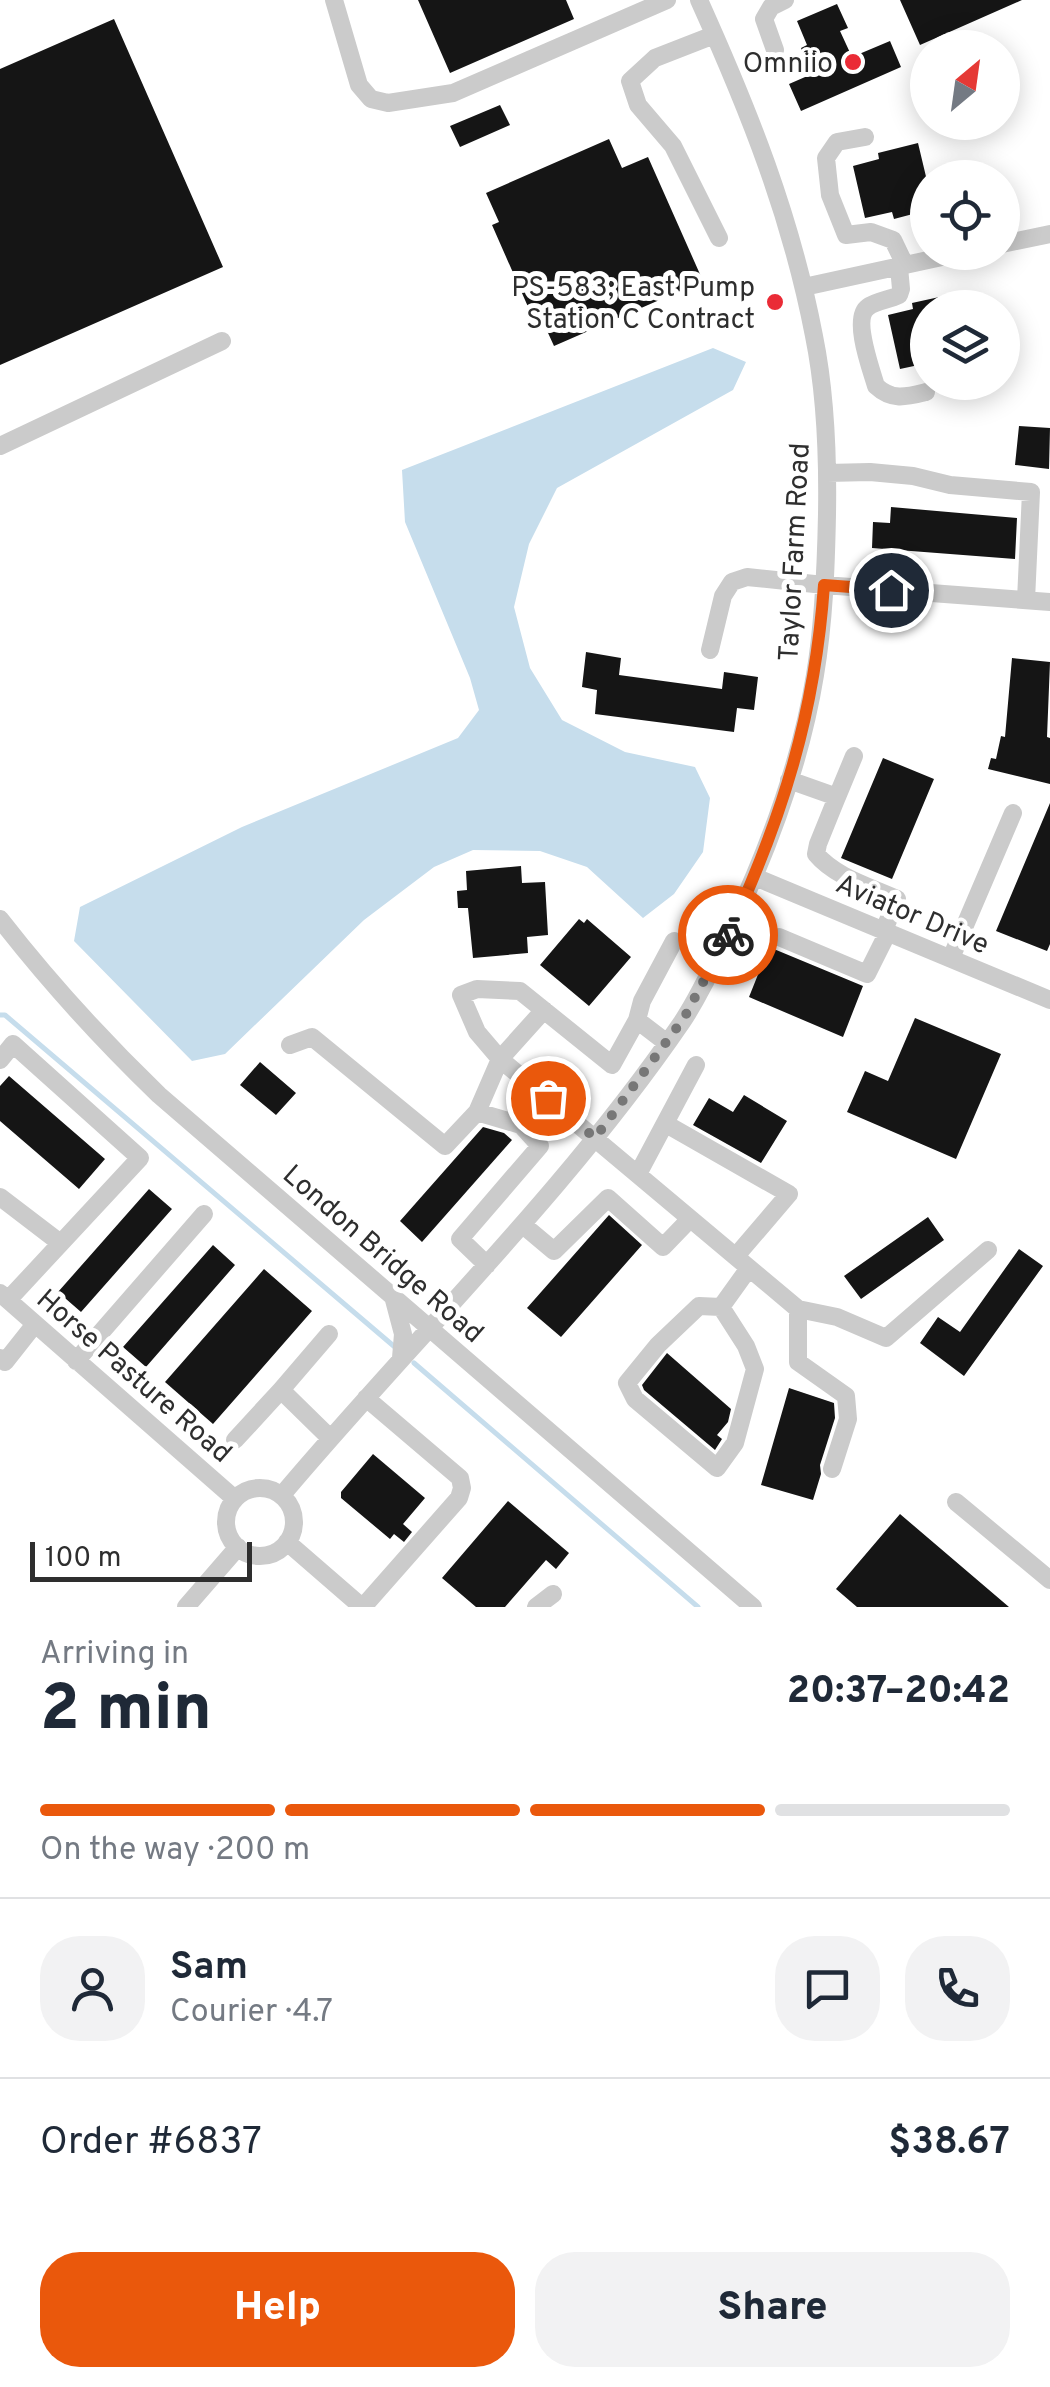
<!DOCTYPE html>
<meta charset="utf-8">
<style>
:root{--surface:#fff;--page:#f2f2f3;--text:#1f2937;--muted:#747a83;--line:#e0e1e3;--accent:#ea580c}
body{margin:0;font-family:Overpass,sans-serif;background:var(--page);color:var(--text);height:100vh;display:flex;flex-direction:column;font-size:38px;white-space:nowrap}
*{box-sizing:border-box;margin:0}
p{font-size:32px;color:var(--muted)}
.icon{flex:none;width:55px;height:55px;fill:none;stroke:currentColor;stroke-width:2;stroke-linecap:round;stroke-linejoin:round}
.map{position:relative;height:1607px;overflow:hidden}
.panel{display:flex;flex-direction:column;background:var(--surface);flex:1}
.panel>*{flex:none}
.needle{width:65px;rotate:29deg}
.buttons{position:absolute;left:910px;top:30px;display:grid;gap:20px}
.buttons a{display:grid;place-items:center;width:110px;height:110px;border-radius:50%;background:var(--surface);box-shadow:0 5px 25px #0003;font-size:50px}
.scale{position:absolute;left:30px;bottom:25px;width:222px;box-sizing:border-box;padding-left:10px;border:5px solid #2e2e2e;border-top:0;font-size:28px;line-height:35px;white-space:nowrap;color:#2e2e2e;-webkit-text-stroke:8px #fff;paint-order:stroke}
.pin{position:absolute;display:grid;place-items:center;width:85px;height:85px;color:#fff;margin:-42px;border:5px solid #fff;border-radius:50%;box-shadow:0 2px 10px #0007}
.courier{position:absolute;display:grid;place-items:center;width:100px;height:100px;margin:-50px;border:8px solid #ea580c;border-radius:50%;background:#fff;color:#222;box-shadow:0 2px 12px #0007}
.overview em{font-style:normal;font-weight:800}
.overview div{display:flex;flex-direction:column-reverse}
.overview{display:flex;align-items:center;justify-content:space-between;height:170px;padding:0 40px}
h1{font-size:65px;font-weight:800;line-height:75px}
.bar{display:grid;grid-template-columns:repeat(4,1fr);gap:15px 10px;align-content:center;height:120px;padding:0 40px}
.bar i{height:12px;border-radius:8px;background:var(--line)}
.bar .active{background:var(--accent)}
.bar p{grid-column:span 4}
.line{display:flex;align-items:center;gap:25px;padding:0 40px;border-top:2px solid var(--line)}
.line div{flex:1}
.round{display:grid;place-items:center;flex:none;width:105px;height:105px;border-radius:40px;background:var(--page)}
.cta{display:flex;gap:20px;margin-top:auto;padding:20px 40px}
.cta a{flex:1;height:115px;border-radius:40px;background:var(--accent);color:#fff;font-size:40px;font-weight:800;line-height:115px;text-align:center}
.cta a+a{background:var(--page);color:var(--text)}
.map>svg:first-child{display:block}
</style>
<div class="map">
<svg width="1050" height="1607" viewBox="0 0 1050 1607">
<rect width="100%" height="100%" fill="#fff"/>
<path fill="#c6ddec" d="M713,348L746,362L733,390L557,488L529,544L514,607L530,668L562,720L625,752L695,767L710,798L703,852L674,894L643,918L587,867L540,851L473,850L434,867L364,920L225,1054L192,1061L74,941L80,907L242,827L458,738L479,710L470,678L405,522L402,470Z"/>
<g fill="none" stroke-linecap="round" stroke-linejoin="round">
<path stroke="#c6ddec" stroke-width="5" d="M0,1015H5L396,1348
M414,1363L698,1607"/>
</g>
<path fill="#151515" d="M418,0H566L574,19L450,73Z
M900,0H1022L920,45Z
M837,4L848,28L840,31L852,57L890,41L901,67L801,111L789,84L812,74L801,48L807,45L797,21Z
M114,19L223,267L0,365V69Z
M500,105L510,125L460,147L450,126Z
M609,139L622,168L648,157L703,281L554,346L543,322L536,325L492,225L499,222L486,193Z
M918,143L928,185V210L894,219L892,212L865,218L853,166L879,159L878,153Z
M953,294L956,308H928V363L900,369L888,315L913,309L912,303Z
M1019,426L1050,428L1049,469L1015,465Z
M891,507L1017,518L1015,559L872,548L873,522L890,523Z
M586,652L621,658L619,675L722,689L724,672L758,677L754,710L737,708L734,732L595,714L597,690L582,687Z
M1012,658L1050,662L1047,737L1050,738V784L988,769L991,758L996,759L1001,736L1005,737Z
M883,758L934,779L892,879L841,858Z
M1050,803V944L1047,951L996,931Z
M521,866L522,883L545,882L548,935L527,937L528,953L473,958L468,908H458L457,891L467,890L466,871Z
M579,919L584,923L587,919L631,957L589,1006L540,965Z
M769,947L863,986L843,1037L749,997Z
M915,1018L1001,1054L956,1159L847,1112L865,1071L888,1081Z
M260,1062L296,1093L276,1115L240,1085Z
M9,1076L105,1159L79,1189L0,1121V1086Z
M744,1095L787,1121L761,1163L693,1125L709,1098L733,1112Z
M483,1127L504,1133L512,1140L422,1242L400,1221Z
M149,1189L172,1209L81,1312L58,1292Z
M609,1215L642,1245L561,1337L527,1308Z
M928,1217L944,1240L861,1299L844,1276Z
M213,1245L235,1265L146,1367L123,1347Z
M1019,1249L1043,1266L964,1376L920,1343L938,1317L960,1332Z
M264,1269L312,1311L213,1424L165,1382Z
M667,1353L731,1409L728,1422L717,1435L722,1439L715,1450L644,1390L642,1385Z
M789,1388L834,1403L835,1418L820,1465L821,1474L813,1500L761,1485Z
M373,1454L425,1498L403,1524L412,1532L404,1542L394,1534L390,1539L341,1498V1492Z
M508,1501L569,1553L556,1569L546,1560L505,1607H476L442,1578Z
M900,1514L1009,1607H857L836,1589Z"/>
<g fill="none" stroke-linecap="round" stroke-linejoin="round">
<path stroke="#cbcbcb" stroke-width="18" d="M334,0L359,85L371,99L388,103L453,93L667,0
M714,35L655,58L630,81L638,105L673,146L719,238
M775,50L764,19L771,7L785,0
M865,137L837,142L826,158L830,195L846,235L871,232L893,240L905,265
M1002,244L1050,234
M899,267L901,289L899,295C889,300 876,301 868,307C852,318 871,369 876,386C892,401 906,397 926,392
M804,287L965,252
M0,446L222,341
M827,473L870,472L913,476L950,485L1031,492L1026,600
M710,650L723,596L732,582L747,577L824,585L1050,602
M789,780L837,797L818,844L816,854C835,877 871,887 897,899L884,930
M837,797L854,756
M755,877L1050,1000
M0,919C49,982 102,1040 159,1095L753,1607
M779,937L867,974L888,932
M951,958L1013,813
M637,1020L642,1001L674,941
M667,1043L637,1020L612,1065L520,991L477,989L461,995L477,1032L500,1059L798,1309L837,1317L886,1338L988,1250
M290,1045L312,1037L445,1146L477,1112L500,1059L544,1010
M0,1060L13,1044L140,1158L8,1300
M477,1112L521,1125L540,1146L460,1239L487,1265
M666,1124L789,1194L736,1256
M638,1174L696,1065
M0,1197L59,1242
M523,1225L554,1251L608,1198L663,1247L690,1219
M0,1293L235,1499
M394,1300L403,1334L401,1358
M721,1307L746,1346L755,1369L735,1443L717,1468L635,1399L627,1383L658,1345L699,1306L721,1307L749,1268
M798,1309V1362L846,1396L848,1419L832,1469
M329,1334L281,1390L330,1438
M0,1358L5,1362L35,1324
M76,1361L204,1214
M235,1440L281,1390
M226 1522a34 34 0 1 1 68 0a34 34 0 1 1-68 0Z
M282,1495C415,1337 565,1193 682,1022C702,992 717,957 733,924C770,845 801,761 815,675C824,622 826,567 827,514C828,454 826,395 814,336C791,216 749,111 699,0
M956,1502L1050,1580
M287,1542L362,1607
M186,1607L238,1547
M363,1607L459,1498L462,1488L460,1478L366,1398
M536,1607L553,1594"/>
</g>
<g fill="none" stroke-linecap="round" stroke-linejoin="round">
<path stroke="#777" stroke-width="10" stroke-dasharray="0 18" d="M548,1098L595,1138L684,1018L728,935"/>
<path stroke="#ea580c" stroke-width="12" d="M728,935C782,819 815,714 824,585L891,590"/>
</g>
<g fill="#ea2b36" stroke="#fff" stroke-width="4">
<circle cx="853" cy="62" r="10"/>
<circle cx="775" cy="302" r="10"/>
</g>
<g text-anchor="middle" stroke-width="10" stroke-linejoin="round" paint-order="stroke">
<g font-size="28" fill="#2e2e2e" stroke="#fff" text-anchor="end">
<text x="833" y="72">Omniio</text>
<text x="755" y="296">PS-583; East Pump<tspan x="755" dy="32">Station C Contract</tspan></text>
</g>
<g font-size="28" fill="#2e2e2e" stroke="#fff">
<text transform="translate(793 552) rotate(-87)" y="10">Taylor Farm Road</text>
<text transform="translate(913 913) rotate(23)" y="10">Aviator Drive</text>
<text transform="translate(384 1253) rotate(41)" y="10">London Bridge Road</text>
<text transform="translate(135 1375) rotate(41)" y="10">Horse Pasture Road</text>
</g>
</g>
</svg>
<div class="buttons">
<a><svg class="needle" viewBox="-14 -14 28 28"><path d="M0-13l5 13h-10z" fill="#e53935"/><path d="M0 13l5-13h-10z" fill="#747a83"/></svg></a>
<a><svg class="icon" aria-label="locate" viewBox="0 0 24 24"><circle cx="12" cy="12" r="6"/><path d="M12 2v4M12 18v4M2 12h4M18 12h4"/></svg></a>
<a><svg class="icon" aria-label="layers" viewBox="0 0 24 24"><path d="M12 4l9 5-9 5-9-5zM3 14l9 5 9-5"/></svg></a>
</div>
<div class="scale">100 m</div>
<div class="pin" style="left:548px;top:1098px;background:#ea580c"><svg class="icon" aria-label="bag" viewBox="0 0 24 24"><path d="M5 8h14l-1 12H6zM9 8a3 3 0 0 1 6 0"/></svg></div>
<div class="pin" style="left:891px;top:590px;background:#1f2937"><svg class="icon" aria-label="home" viewBox="0 0 24 24"><path d="M3 11l9-7 9 7M6 9v11h12V9"/></svg></div>
<div class="courier" style="left:728px;top:935px"><svg class="icon" aria-label="bike" viewBox="0 0 24 24"><circle cx="6" cy="16" r="4"/><circle cx="18" cy="16" r="4"/><path d="M6 16l4-8h5l3 8M10 8l3 8H6M13 5h3"/></svg></div>
</div>
<section class="panel">
<div class="overview"><div><h1>2 min</h1><p>Arriving in</p></div><em>20:37–20:42</em></div>
<div class="bar"><i class="active"></i><i class="active"></i><i class="active"></i><i></i><p>On the way · 200 m</p></div>
<div class="line" style="height:180px"><a class="round"><svg class="icon" aria-label="person" viewBox="0 0 24 24"><circle cx="12" cy="8" r="4"/><path d="M4 21q1-7 8-7t8 7"/></svg></a><div><b>Sam</b><p>Courier · 4.7</p></div><a class="round"><svg class="icon" aria-label="chat" viewBox="0 0 24 24"><path d="M4 5h16v11H9l-5 4z"/></svg></a><a class="round"><svg class="icon" aria-label="phone" viewBox="0 0 24 24"><path d="M5 4h4l2 5-3 2q2 4 5 5l2-3 5 2v4C11 20 4 13 5 4z"/></svg></a></div>
<div class="line" style="height:130px"><div>Order #6837</div><b>$38.67</b></div>
<div class="cta"><a>Help</a><a>Share</a></div>
</section>
